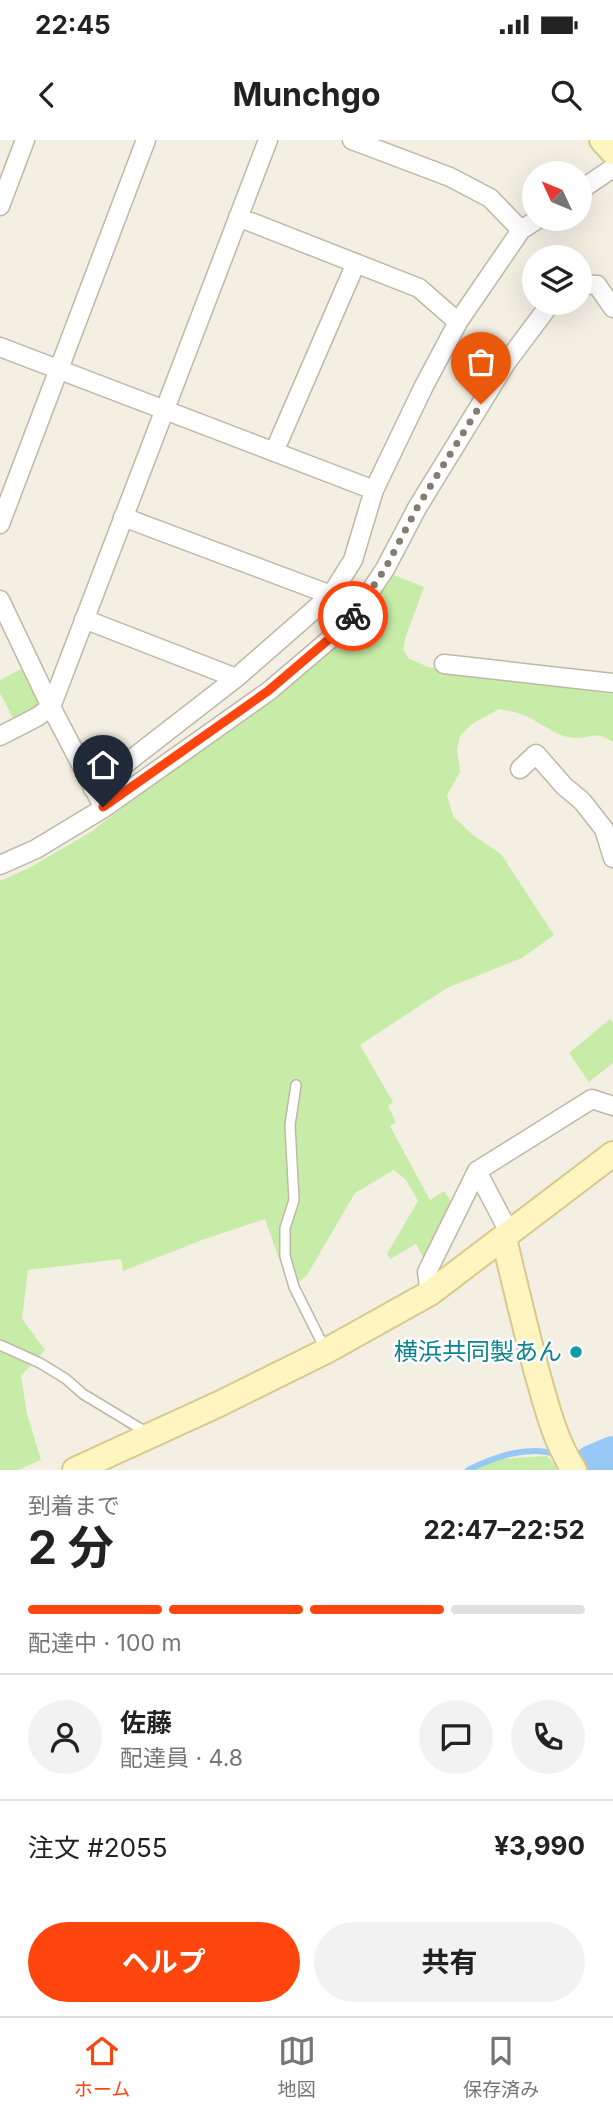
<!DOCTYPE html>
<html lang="ja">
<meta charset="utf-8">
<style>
:root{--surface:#fff;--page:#f2f2f2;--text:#222;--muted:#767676;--line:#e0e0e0;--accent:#ff450e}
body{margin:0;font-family:Inter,"Noto Sans JP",sans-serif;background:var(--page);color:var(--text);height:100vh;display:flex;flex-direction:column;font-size:26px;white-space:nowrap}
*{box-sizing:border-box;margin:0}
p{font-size:23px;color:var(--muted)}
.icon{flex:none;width:38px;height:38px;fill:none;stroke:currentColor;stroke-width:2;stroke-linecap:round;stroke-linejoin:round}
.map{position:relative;height:1330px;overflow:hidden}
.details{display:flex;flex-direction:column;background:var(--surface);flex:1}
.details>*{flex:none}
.needle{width:46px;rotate:314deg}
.controls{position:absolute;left:522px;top:21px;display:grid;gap:14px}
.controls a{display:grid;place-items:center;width:70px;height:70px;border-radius:50%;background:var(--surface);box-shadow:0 7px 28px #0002;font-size:35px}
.pin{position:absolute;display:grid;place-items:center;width:60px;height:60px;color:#fff;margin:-72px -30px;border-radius:50% 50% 50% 0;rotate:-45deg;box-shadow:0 0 7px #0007}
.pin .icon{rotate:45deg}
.courier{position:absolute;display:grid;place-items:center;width:70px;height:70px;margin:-35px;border:5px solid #ff450e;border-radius:50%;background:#fff;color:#222;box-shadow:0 2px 9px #0007}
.headline em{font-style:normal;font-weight:700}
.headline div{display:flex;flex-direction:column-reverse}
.headline{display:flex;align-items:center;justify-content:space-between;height:119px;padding:0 28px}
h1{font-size:46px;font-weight:700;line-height:52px}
.bar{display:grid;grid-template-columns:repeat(4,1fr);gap:10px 7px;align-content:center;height:84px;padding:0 28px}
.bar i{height:9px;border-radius:5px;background:var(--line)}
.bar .active{background:var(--accent)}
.bar p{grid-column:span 4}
.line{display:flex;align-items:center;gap:18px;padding:0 28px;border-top:2px solid var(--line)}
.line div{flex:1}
.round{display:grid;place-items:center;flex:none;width:74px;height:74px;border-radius:37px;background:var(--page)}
.button{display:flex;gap:14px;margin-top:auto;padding:14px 28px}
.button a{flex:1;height:80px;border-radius:42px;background:var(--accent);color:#fff;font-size:28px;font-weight:700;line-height:80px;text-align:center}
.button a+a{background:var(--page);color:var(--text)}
.status{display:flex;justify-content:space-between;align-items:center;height:49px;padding:0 35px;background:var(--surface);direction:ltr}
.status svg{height:19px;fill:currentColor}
header{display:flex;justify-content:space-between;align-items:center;height:91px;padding:0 28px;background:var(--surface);font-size:32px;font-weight:700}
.dock{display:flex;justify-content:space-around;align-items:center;height:98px;border-top:2px solid var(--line);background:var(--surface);font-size:19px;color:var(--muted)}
.dock a{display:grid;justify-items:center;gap:4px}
.dock .active{color:var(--accent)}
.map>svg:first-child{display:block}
</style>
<div class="status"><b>22:45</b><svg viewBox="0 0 49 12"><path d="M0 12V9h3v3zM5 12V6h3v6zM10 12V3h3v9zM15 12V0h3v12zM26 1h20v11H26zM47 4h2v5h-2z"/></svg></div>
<header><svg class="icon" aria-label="back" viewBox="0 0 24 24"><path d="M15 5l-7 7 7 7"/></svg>Munchgo<svg class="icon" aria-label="search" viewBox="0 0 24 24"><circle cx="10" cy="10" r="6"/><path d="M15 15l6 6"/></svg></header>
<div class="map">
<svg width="613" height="1330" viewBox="0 0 613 1330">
<rect width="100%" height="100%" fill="#f3efe3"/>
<path fill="#c7eca7" d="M391,434L424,447L406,496L403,509L408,518L428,527L478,536L613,554V602C594,590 594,598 576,598C558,598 542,583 526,576C518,572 508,571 499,569L472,584L460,596L457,609L460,632L447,655L453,676L473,695L501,714L554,795L522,818L447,848L360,905L393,962L388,966L396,982L390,986L430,1060L444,1051L455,1067L424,1119L416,1104L390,1119L387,1114L418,1061L406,1040L394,1030L355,1053L307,1135L290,1150L265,1079L202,1100L123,1131L121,1119L28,1130L22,1179L45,1210L21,1236L27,1274L41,1320L18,1330H0V741L29,728L89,693L280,550Z
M21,529L40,567L14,580L0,553V540Z
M610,879L613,883V923L589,942L569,913Z
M547,1316L559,1330H474L498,1319Z"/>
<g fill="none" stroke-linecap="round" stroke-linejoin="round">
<path stroke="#98c8f6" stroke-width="6" d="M577,1320L592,1324
M468,1330C495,1317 526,1305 556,1314"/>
<path stroke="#98c8f6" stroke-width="38" d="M592,1324L613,1315"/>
<g stroke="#bfb8a4" stroke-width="12">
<path id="lane" d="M296,945L290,985L294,1060L285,1088V1116L294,1147L325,1209
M0,1205L40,1223L66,1239L83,1254L146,1292"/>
</g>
<g stroke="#bfb8a4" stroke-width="21">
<path id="street" d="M352,0L450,37L490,58L521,90
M579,51L613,28
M0,66L25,0
M238,77L419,148L458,182
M579,144L597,145L613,168
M0,207L374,350
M274,312L356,123
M123,377L331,455
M0,384L146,0
M0,460L51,567L104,668L269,551L343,488L355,474L385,429L417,368L506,223L551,163
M84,479L236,538
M444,524L613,543
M0,596L37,577L51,567L268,0
M520,629L536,614L564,646L582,661L604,689L613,718
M93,649L236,538L331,455L353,420L374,350L424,246L458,182L521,90L538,79
M0,725L36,709L104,668
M477,1031L510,1094
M430,1153L427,1132L477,1031L592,959L613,966"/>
</g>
<g stroke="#d7ca8e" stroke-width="28">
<path id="secondary" d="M602,0L613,12
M504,1098C514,1142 525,1185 536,1229C546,1263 554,1300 574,1330
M75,1330L219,1264L326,1211L430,1153L613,1014"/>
</g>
<use href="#lane" stroke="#fff" stroke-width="9"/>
<use href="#street" stroke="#fff" stroke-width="18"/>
<use href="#secondary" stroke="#fff5c1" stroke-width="24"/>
</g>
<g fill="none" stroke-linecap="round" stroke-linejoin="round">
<path stroke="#827d70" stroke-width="7" stroke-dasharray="0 12.6" d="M353,476L385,429L417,368L481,264"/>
<path stroke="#ff450e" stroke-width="9" d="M103,667L268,551L342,488L353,476"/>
</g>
<circle fill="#0f9aa8" stroke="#fff" stroke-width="2.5" cx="576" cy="1212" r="7"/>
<g text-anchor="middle" stroke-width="5" stroke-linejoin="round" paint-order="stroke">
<g font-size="24" fill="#0d838f" stroke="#fff" text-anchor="end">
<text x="562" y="1220">横浜共同製あん</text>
</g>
</g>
</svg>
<div class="controls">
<a><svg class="needle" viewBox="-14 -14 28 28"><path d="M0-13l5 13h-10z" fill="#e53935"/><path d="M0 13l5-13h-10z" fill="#767676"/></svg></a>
<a><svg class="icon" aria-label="layers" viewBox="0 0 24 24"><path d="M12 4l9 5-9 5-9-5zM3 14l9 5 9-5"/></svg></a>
</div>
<div class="pin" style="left:481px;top:264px;background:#ea580c"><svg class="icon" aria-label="bag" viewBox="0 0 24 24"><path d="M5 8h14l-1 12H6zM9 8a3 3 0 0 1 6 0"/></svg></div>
<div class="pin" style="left:103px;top:667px;background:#1f2937"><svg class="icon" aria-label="home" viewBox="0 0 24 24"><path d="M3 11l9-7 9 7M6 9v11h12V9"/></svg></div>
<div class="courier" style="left:353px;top:476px"><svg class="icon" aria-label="bike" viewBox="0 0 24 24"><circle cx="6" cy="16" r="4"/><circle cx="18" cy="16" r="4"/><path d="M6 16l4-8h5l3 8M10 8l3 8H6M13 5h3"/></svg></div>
</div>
<section class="details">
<div class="headline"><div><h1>2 分</h1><p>到着まで</p></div><em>22:47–22:52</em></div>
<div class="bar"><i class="active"></i><i class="active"></i><i class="active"></i><i></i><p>配達中 · 100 m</p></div>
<div class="line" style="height:126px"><a class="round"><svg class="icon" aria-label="person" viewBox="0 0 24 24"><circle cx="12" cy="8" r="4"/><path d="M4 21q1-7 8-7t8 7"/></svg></a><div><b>佐藤</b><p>配達員 · 4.8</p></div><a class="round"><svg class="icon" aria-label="chat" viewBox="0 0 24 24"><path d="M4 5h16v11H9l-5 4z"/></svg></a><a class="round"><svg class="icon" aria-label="phone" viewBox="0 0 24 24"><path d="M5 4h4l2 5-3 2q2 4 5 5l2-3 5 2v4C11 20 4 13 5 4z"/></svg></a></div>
<div class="line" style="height:91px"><div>注文 #2055</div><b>¥3,990</b></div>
<div class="button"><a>ヘルプ</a><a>共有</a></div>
</section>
<nav class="dock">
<a class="active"><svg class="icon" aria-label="home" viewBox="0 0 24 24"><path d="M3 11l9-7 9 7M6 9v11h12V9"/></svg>ホーム</a>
<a><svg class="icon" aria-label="map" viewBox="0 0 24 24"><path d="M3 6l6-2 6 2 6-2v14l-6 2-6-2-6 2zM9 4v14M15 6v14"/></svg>地図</a>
<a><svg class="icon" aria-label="saved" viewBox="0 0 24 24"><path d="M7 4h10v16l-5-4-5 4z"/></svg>保存済み</a>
</nav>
